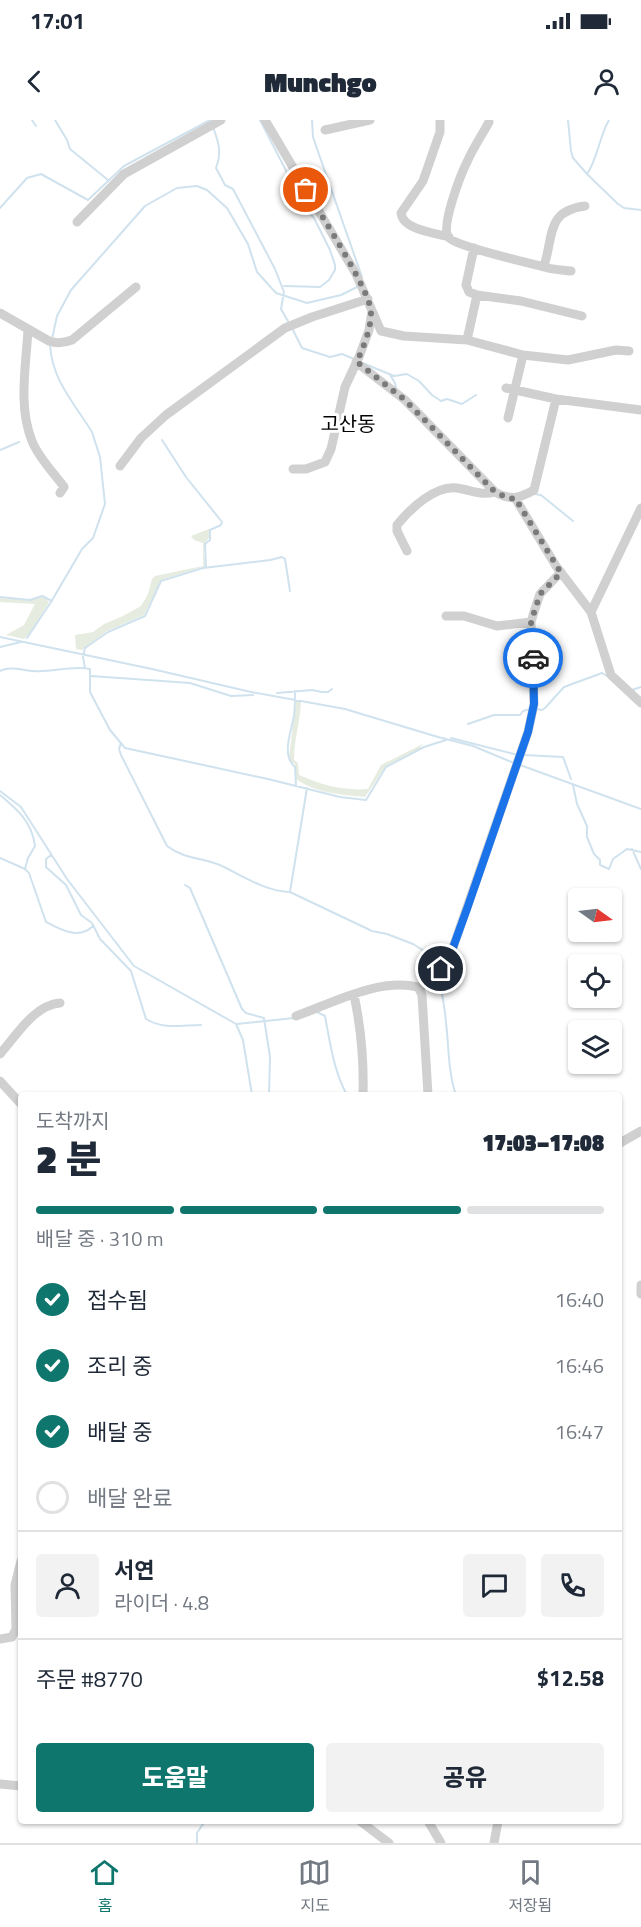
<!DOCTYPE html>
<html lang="ko">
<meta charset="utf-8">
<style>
:root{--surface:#fff;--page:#f2f2f3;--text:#1f2937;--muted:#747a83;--line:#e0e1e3;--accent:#0f766e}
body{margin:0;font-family:"Titillium Web","Noto Sans KR",sans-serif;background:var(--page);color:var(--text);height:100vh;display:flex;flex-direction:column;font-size:22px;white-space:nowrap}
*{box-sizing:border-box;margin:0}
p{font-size:20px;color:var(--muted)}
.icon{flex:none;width:33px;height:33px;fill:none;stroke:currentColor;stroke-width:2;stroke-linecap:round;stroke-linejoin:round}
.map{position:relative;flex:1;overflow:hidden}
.drawer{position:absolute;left:18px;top:972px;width:604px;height:732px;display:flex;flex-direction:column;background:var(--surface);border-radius:6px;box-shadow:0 2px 4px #0004}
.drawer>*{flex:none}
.needle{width:39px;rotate:104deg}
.tools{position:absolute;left:568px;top:768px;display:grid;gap:12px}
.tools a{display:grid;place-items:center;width:54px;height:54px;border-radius:6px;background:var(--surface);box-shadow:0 2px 4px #0004;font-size:30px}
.pin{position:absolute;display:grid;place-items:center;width:51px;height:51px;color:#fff;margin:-26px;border:3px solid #fff;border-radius:50%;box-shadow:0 2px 6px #0007}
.courier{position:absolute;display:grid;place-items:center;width:60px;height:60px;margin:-30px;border:4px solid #1a73e8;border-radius:50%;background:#fff;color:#222;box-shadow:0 2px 8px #0007}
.head em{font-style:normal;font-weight:800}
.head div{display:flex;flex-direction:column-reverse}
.head{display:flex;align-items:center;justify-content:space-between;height:102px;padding:0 18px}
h1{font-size:39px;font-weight:800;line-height:45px}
.bar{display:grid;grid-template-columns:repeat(4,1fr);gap:9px 6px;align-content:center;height:72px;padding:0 18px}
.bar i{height:8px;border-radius:4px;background:var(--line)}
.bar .active{background:var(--accent)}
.bar p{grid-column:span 4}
.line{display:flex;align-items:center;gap:15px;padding:0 18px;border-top:2px solid var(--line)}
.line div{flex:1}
.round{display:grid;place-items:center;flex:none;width:63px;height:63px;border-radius:6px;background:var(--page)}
ol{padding:0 18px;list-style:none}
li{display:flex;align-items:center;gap:18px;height:66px}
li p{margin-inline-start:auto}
li .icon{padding:6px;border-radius:50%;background:var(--accent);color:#fff;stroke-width:4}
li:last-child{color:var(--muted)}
li i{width:33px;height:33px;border:3px solid var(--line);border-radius:50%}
.button{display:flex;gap:12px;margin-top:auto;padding:12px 18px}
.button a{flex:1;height:69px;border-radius:6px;background:var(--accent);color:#fff;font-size:24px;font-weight:800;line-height:69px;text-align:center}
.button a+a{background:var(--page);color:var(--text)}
.status{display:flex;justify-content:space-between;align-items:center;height:42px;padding:0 30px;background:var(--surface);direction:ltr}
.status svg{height:16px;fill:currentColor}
header{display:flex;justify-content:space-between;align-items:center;height:78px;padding:0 18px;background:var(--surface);font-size:27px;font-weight:800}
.menu{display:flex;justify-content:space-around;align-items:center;height:84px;border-top:2px solid var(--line);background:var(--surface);font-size:16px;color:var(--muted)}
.menu a{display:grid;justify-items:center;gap:3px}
.menu .active{color:var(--accent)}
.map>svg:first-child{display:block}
</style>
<div class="status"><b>17:01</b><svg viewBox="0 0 49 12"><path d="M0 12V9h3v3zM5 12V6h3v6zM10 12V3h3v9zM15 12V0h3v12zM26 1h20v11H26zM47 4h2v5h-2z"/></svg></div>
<header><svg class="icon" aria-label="back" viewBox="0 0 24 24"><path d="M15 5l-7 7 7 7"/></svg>Munchgo<svg class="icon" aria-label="person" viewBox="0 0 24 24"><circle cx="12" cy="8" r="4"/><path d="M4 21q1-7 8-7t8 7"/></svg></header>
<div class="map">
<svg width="641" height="1723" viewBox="0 0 641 1723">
<rect width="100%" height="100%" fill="#fff"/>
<path fill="#e6ecdf" d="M209,409L210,417L204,424L205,446L161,460L144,495L107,511L82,530L76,529L75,515L93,512L104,504L123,496L141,486L148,474L152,459L155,456L203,446V423L194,420L191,416Z
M40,477L45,478L49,482L32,511L24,519L6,515L24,505L35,484L0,482V478L30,480Z
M296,581L301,582C300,602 294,620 294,640L298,643L299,655C322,665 343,671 368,669L381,645L423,624L419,629L386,646L365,677C341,675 316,673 296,659L295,644L290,641L289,637Z"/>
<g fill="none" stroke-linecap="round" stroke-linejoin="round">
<path stroke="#cfe2ee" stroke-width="2" d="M32,0L36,6
M55,0L67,20L70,29L108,60
M260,0L296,70L303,87L314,98L330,130L335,145V150L329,160L320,167L284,166
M312,0L313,17L322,43L362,157
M568,0L571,31L573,38L587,54L618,84L624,88L641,90
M213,7C219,23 222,33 216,48L225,65L233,69L275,149L284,172L281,189L289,203
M587,54C598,38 599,17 609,0
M0,88L27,58L41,54L88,80L124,46L210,0
M292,208L302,228L330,237L342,234L354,239
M52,219L57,196L71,170L145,86L177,68L197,66L207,70L227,88L248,124L257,152L276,173L307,183L341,175L357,167
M365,244L394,256L407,254L419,261L432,275L441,281L447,279L462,284L476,275
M390,255L395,263L396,268
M0,330L19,322
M534,374L541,375L573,401
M203,448L270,440L282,437L285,439L290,471
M0,477L30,480L42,476L52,481
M0,517L152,549L251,572L345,589L438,617L473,626L514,643
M27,518L51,482L82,429L93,418L105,384L100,337L92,312C74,283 52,260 50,225
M0,527L21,522
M85,548L83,537L85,528L108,512L145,496L161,461L206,447L205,424L210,420V410L221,405L222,402L186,357L162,320
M0,551C9,546 22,550 33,551C52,553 71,545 90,549V572L110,610L125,628L268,659L340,677L366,680L386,647L424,627L446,620
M91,556L190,563L231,576L253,575
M632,570L641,567
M295,571C295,579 295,588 294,596C291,613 281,635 295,647L296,666
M277,573L312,570L322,572H328L332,569
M536,589L542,590L545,588L564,567L602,553L607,556
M468,604L494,595H520L523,591L530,589
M451,618L518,635
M121,623L119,629L121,635L167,726C187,741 206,737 224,747C244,757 266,771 289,772
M524,635L563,637L571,659
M520,645L641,689
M573,665L577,684L587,706V717L594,734L600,740V745L609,749L613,739L627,729L641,732
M307,668L290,772L372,811L387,814L413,824L426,832L436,850
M0,671L21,687L67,759L134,846L236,904L243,920L252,975
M0,675C18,690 32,702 35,726L28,738L25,749
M632,729L641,749
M51,735L46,739V747L66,765L81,795L92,803L100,819L131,851L146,899C164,910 182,905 201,905
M0,738L25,749L29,753L46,802C61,810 79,820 93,806
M185,765L190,768L242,889L246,893L264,898L270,937L269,975
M439,855C441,871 445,887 446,903C449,926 448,953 456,975
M317,892L325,896C330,923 334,952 347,975
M237,904L294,898
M197,1723V1713L205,1701"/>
<path stroke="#d0d0d0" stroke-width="9" d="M265,0L356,154L381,211L404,216L467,220L523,235L508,298
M440,0V12L423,61L401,93C403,110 435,113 449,117
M489,2C482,15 473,28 467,42C461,54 441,105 448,117C454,126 533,144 548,148C555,150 564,150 571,151
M325,10L370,0
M77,102L124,54L221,0
M544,146C554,115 546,91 585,86
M477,175L521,181L582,196
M0,193L49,221C57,224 64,223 72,220L136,167
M28,210C26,246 18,287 32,321C38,337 53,352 64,367L60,373
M467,220L477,175L469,172L466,165L474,128
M523,235L568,240L616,230L629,231
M356,242L405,280L495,372C510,381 520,378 534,370L556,279
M506,268L556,279L641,290
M120,346L141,318L166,295L285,208L312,197L368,179
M293,349H306L325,342L331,329L345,267L359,237L369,210L372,191
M515,378L556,446L591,492L611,555L641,583
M407,431L397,411V405C410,389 435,365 457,368C471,370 481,376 495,372
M591,492L641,388
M446,496H464L497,506L531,502
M419,869L441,849L450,836L528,612L534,584L531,502L534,492L540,474L561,452
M354,875C361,908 364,941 363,975
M296,896C333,883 377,858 418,867L422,875L428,975
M0,934C16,916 34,885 60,883
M0,961L21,984
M620,1023L641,1011
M641,1165V1174
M0,1519L12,1517L16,1509L15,1465L21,1441
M0,1664L21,1666
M360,1701L389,1723
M428,1701L441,1723
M494,1723L498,1701"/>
</g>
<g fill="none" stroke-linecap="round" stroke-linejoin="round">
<path stroke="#7a7a7a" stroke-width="6" stroke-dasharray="0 10.8" d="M306,70C319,92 372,173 371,193C371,210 363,227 357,242L405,280L495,372L510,379L515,378L561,453L540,474L531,502L533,538"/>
<path stroke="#1a73e8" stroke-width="8" d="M441,849L450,836L468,786L528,612L534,584L533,538"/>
</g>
<g text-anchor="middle" stroke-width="6" stroke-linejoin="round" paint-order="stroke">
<g font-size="20" fill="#000" stroke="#fff">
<text x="348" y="311">고산동</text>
</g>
</g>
</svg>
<div class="tools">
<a><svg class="needle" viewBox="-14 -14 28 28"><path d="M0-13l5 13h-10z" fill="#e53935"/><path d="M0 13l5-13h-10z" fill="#747a83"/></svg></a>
<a><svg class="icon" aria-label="locate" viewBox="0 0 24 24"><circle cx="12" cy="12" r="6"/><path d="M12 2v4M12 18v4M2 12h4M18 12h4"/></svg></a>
<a><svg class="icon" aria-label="layers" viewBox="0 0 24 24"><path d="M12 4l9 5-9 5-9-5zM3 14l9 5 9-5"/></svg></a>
</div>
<div class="pin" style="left:306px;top:70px;background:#ea580c"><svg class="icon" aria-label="bag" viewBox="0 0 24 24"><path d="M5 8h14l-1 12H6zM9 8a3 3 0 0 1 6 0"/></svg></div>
<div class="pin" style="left:441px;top:849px;background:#1f2937"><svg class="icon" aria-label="home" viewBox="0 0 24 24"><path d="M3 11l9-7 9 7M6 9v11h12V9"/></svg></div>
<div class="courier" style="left:533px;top:538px"><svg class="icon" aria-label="car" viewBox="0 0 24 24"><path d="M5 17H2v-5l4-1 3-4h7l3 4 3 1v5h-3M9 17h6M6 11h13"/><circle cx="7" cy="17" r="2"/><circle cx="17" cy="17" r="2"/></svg></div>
<section class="drawer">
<div class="head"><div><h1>2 분</h1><p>도착까지</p></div><em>17:03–17:08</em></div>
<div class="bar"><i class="active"></i><i class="active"></i><i class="active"></i><i></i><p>배달 중 · 310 m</p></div>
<ol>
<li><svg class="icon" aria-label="check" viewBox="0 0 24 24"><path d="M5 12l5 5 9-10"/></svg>접수됨<p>16:40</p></li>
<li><svg class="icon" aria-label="check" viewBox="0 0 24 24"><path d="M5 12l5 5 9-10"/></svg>조리 중<p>16:46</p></li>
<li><svg class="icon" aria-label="check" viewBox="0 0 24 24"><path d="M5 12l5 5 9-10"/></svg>배달 중<p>16:47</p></li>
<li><i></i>배달 완료</li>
</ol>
<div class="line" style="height:108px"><a class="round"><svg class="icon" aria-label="person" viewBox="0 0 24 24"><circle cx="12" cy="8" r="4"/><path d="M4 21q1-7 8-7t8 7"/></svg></a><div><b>서연</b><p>라이더 · 4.8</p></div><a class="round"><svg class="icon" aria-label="chat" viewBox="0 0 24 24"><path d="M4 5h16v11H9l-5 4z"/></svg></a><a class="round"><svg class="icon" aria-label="phone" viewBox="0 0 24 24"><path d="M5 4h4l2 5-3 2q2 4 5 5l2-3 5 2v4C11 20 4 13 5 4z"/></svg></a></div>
<div class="line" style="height:78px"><div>주문 #8770</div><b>$12.58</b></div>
<div class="button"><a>도움말</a><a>공유</a></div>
</section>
</div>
<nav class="menu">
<a class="active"><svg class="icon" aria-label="home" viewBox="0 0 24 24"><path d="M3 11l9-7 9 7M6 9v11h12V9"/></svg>홈</a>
<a><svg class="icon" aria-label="map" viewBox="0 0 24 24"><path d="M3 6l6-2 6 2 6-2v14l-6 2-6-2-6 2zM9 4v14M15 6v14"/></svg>지도</a>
<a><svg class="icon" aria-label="saved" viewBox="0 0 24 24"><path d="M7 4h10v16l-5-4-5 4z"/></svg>저장됨</a>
</nav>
